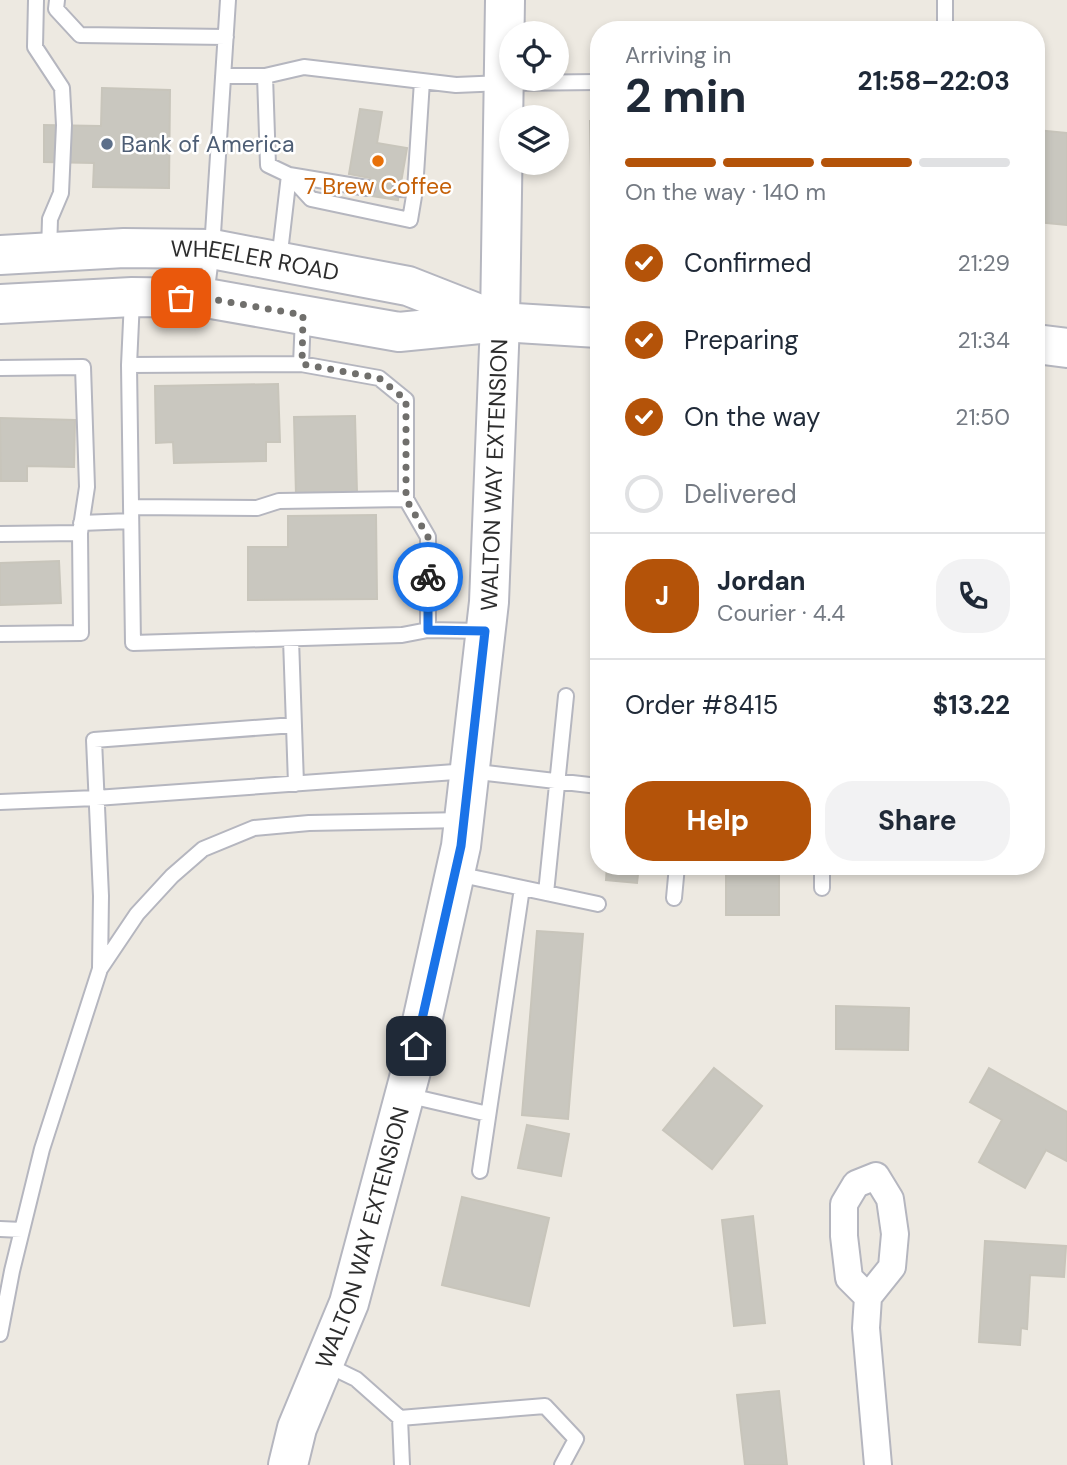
<!DOCTYPE html>
<meta charset="utf-8">
<style>
:root{--surface:#fff;--page:#f2f2f3;--text:#1f2937;--muted:#747a83;--line:#e0e1e3;--accent:#b45309}
body{margin:0;font-family:"DM Sans",sans-serif;background:var(--page);color:var(--text);height:100vh;display:flex;flex-direction:column;font-size:26px;white-space:nowrap}
*{box-sizing:border-box;margin:0}
p{font-size:23px;color:var(--muted)}
.icon{flex:none;width:38px;height:38px;fill:none;stroke:currentColor;stroke-width:2;stroke-linecap:round;stroke-linejoin:round}
.map{position:relative;flex:1;overflow:hidden}
.panel{position:absolute;left:590px;top:21px;width:455px;height:854px;display:flex;flex-direction:column;background:var(--surface);border-radius:28px;box-shadow:0 4px 10px #0003}
.panel>*{flex:none}
.controls{position:absolute;left:499px;top:21px;display:grid;gap:14px}
.controls a{display:grid;place-items:center;width:70px;height:70px;border-radius:50%;background:var(--surface);box-shadow:0 4px 10px #0003;font-size:35px}
.pin{position:absolute;display:grid;place-items:center;width:60px;height:60px;color:#fff;margin:-30px;border-radius:14px;box-shadow:0 4px 10px #0006}
.courier{position:absolute;display:grid;place-items:center;width:70px;height:70px;margin:-35px;border:5px solid #1a73e8;border-radius:50%;background:#fff;color:#222;box-shadow:0 2px 9px #0007}
.headline em{font-style:normal;font-weight:700}
.headline div{display:flex;flex-direction:column-reverse}
.headline{display:flex;align-items:center;justify-content:space-between;height:119px;padding:0 35px}
h1{font-size:46px;font-weight:700;line-height:52px}
.bar{display:grid;grid-template-columns:repeat(4,1fr);gap:10px 7px;align-content:center;height:84px;padding:0 35px}
.bar i{height:9px;border-radius:5px;background:var(--line)}
.bar .selected{background:var(--accent)}
.bar p{grid-column:span 4}
.line{display:flex;align-items:center;gap:18px;padding:0 35px;border-top:2px solid var(--line)}
.line div{flex:1}
.round{display:grid;place-items:center;flex:none;width:74px;height:74px;border-radius:28px;background:var(--page)}
ol{padding:0 35px;list-style:none}
li{display:flex;align-items:center;gap:21px;height:77px}
li p{margin-inline-start:auto}
li .icon{padding:7px;border-radius:50%;background:var(--accent);color:#fff;stroke-width:4}
li:last-child{color:var(--muted)}
li i{width:38px;height:38px;border:4px solid var(--line);border-radius:50%}
.button{display:flex;gap:14px;margin-top:auto;padding:14px 35px}
.button a{flex:1;height:80px;border-radius:28px;background:var(--accent);color:#fff;font-size:28px;font-weight:700;line-height:80px;text-align:center}
.button a+a{background:var(--page);color:var(--text)}
.map>svg:first-child{display:block}
</style>
<div class="map">
<svg width="1067" height="1465" viewBox="0 0 1067 1465">
<rect width="100%" height="100%" fill="#ede9e1"/>
<path fill="#c9c7bf" stroke="#c8c5bb" stroke-width="2" d="M102,88L170,90L169,188L93,187L94,163L44,162V125L101,126Z
M360,109L382,112L377,143L407,148L398,200L365,195L370,178L349,174Z
M590,121H598V223H592Z
M1036,130L1067,133V225L1037,222L1041,173H1036Z
M278,384L280,442H266V461L174,463L173,442L156,443L155,386Z
M355,416L357,493L296,495L294,417Z
M0,418L75,420L74,467L27,466V481H1Z
M376,515L377,599L248,600V547H288V516Z
M59,561L61,603L0,605V563Z
M607,866H639L637,883L606,880Z
M726,866H779V915H726Z
M537,931L583,934L568,1119L522,1115Z
M836,1006L909,1008L908,1050L836,1049Z
M714,1068L762,1106L712,1169L663,1130Z
M989,1068L1067,1112V1161L1046,1150L1025,1188L979,1162L1002,1120L970,1102Z
M527,1125L569,1134L561,1176L518,1168Z
M462,1197L549,1218L529,1306L442,1285Z
M753,1216L765,1323L734,1326L722,1220Z
M985,1241L1066,1246L1064,1277L1030,1275L1027,1329L1021,1328L1020,1345L979,1342Z
M779,1391L787,1465H745L737,1395Z"/>
<g fill="none" stroke-linecap="round" stroke-linejoin="round">
<g stroke="#b5b6bf" stroke-width="18">
<path id="lane" d="M36,0L35,47L62,88L64,125L61,193L50,219L49,251
M57,0L56,9L80,35L226,37
M945,30V0
M223,76H265L304,67L456,85L503,83L598,82
M265,76L268,165L289,175L367,188
M289,175L311,199L410,220L415,190L422,81
M400,189L415,190
M279,261L289,175
M206,297L212,249L228,0
M301,364L303,317
M129,365L301,364L379,378L406,400V499L428,537V630L402,635L133,643L129,365L132,300
M0,368L83,367L87,487L80,533
M131,507L257,508L279,501L406,499
M81,523L131,521
M0,534L80,533L81,633L0,634
M428,630L483,631
M291,639L296,784
M0,802L96,798L469,771L598,786
M457,874L598,904
M822,888V866
M546,893L566,696
M674,898L677,866
M100,968L101,896L94,740L294,725
M406,1095L488,1114
M480,1171L522,888
M0,1229L22,1230
M0,1334L12,1271L42,1149L100,969L137,914L172,876L203,849L254,828L309,823L464,820
M325,1364L356,1379L400,1418L545,1406L576,1439L562,1465
M400,1418L402,1465"/>
</g>
<g stroke="#b5b6bf" stroke-width="30">
<path id="street" d="M868,1297L849,1278L844,1236V1204L856,1184L876,1176L890,1199L895,1234L892,1267L868,1297L866,1328L878,1465"/>
</g>
<g stroke="#b5b6bf" stroke-width="42">
<g id="secondary">
<path id="s1" d="M0,255L124,248L212,249L408,286L492,319"/>
<path d="M0,304L132,297L206,298L399,332L500,322L598,328"/>
<path d="M1036,344L1067,348"/>
<path id="s2" d="M288,1465L297,1428L349,1303L411,1071L461,846L489,602L500,322L505,0"/>
</g>
</g>
<use href="#lane" stroke="#fff" stroke-width="14"/>
<use href="#street" stroke="#fff" stroke-width="26"/>
<use href="#secondary" stroke="#fff" stroke-width="38"/>
</g>
<g fill="none" stroke-linecap="round" stroke-linejoin="round">
<path stroke="#706f6c" stroke-width="7" stroke-dasharray="0 12.6" d="M181,298H206L303,315L302,364L379,378L406,400V499L428,537V577"/>
<path stroke="#1a73e8" stroke-width="9" d="M416,1046L461,846L485,631L428,630V577"/>
</g>
<circle fill="#5c6f8a" stroke="#fff" stroke-width="2.5" cx="107" cy="144" r="7"/>
<circle fill="#e8710a" stroke="#fff" stroke-width="2.5" cx="378" cy="161" r="7"/>
<g text-anchor="middle" stroke-width="5" stroke-linejoin="round" paint-order="stroke">
<g font-size="23" fill="#4e5e75" stroke="#fff" text-anchor="start">
<text x="121" y="152">Bank of America</text>
</g>
<g font-size="23" fill="#c56008" stroke="#fff">
<text x="378" y="194">7 Brew Coffee</text>
</g>
<g font-size="23" fill="#2d2d2d" stroke="#fff">
<text dy="8" stroke="none"><textPath href="#s1" startOffset="256">WHEELER ROAD</textPath></text>
<text dy="8" stroke="none"><textPath href="#s2" startOffset="1017">WALTON WAY EXTENSION</textPath></text>
<text dy="8" stroke="none"><textPath href="#s2" startOffset="240">WALTON WAY EXTENSION</textPath></text>
</g>
</g>
</svg>
<div class="controls">
<a><svg class="icon" aria-label="locate" viewBox="0 0 24 24"><circle cx="12" cy="12" r="6"/><path d="M12 2v4M12 18v4M2 12h4M18 12h4"/></svg></a>
<a><svg class="icon" aria-label="layers" viewBox="0 0 24 24"><path d="M12 4l9 5-9 5-9-5zM3 14l9 5 9-5"/></svg></a>
</div>
<div class="pin" style="left:181px;top:298px;background:#ea580c"><svg class="icon" aria-label="bag" viewBox="0 0 24 24"><path d="M5 8h14l-1 12H6zM9 8a3 3 0 0 1 6 0"/></svg></div>
<div class="pin" style="left:416px;top:1046px;background:#1f2937"><svg class="icon" aria-label="home" viewBox="0 0 24 24"><path d="M3 11l9-7 9 7M6 9v11h12V9"/></svg></div>
<div class="courier" style="left:428px;top:577px"><svg class="icon" aria-label="bike" viewBox="0 0 24 24"><circle cx="6" cy="16" r="4"/><circle cx="18" cy="16" r="4"/><path d="M6 16l4-8h5l3 8M10 8l3 8H6M13 5h3"/></svg></div>
<section class="panel">
<div class="headline"><div><h1>2 min</h1><p>Arriving in</p></div><em>21:58–22:03</em></div>
<div class="bar"><i class="selected"></i><i class="selected"></i><i class="selected"></i><i></i><p>On the way · 140 m</p></div>
<ol>
<li><svg class="icon" aria-label="check" viewBox="0 0 24 24"><path d="M5 12l5 5 9-10"/></svg>Confirmed<p>21:29</p></li>
<li><svg class="icon" aria-label="check" viewBox="0 0 24 24"><path d="M5 12l5 5 9-10"/></svg>Preparing<p>21:34</p></li>
<li><svg class="icon" aria-label="check" viewBox="0 0 24 24"><path d="M5 12l5 5 9-10"/></svg>On the way<p>21:50</p></li>
<li><i></i>Delivered</li>
</ol>
<div class="line" style="height:126px"><b class="round" style="background:var(--accent);color:#fff">J</b><div><b>Jordan</b><p>Courier · 4.4</p></div><a class="round"><svg class="icon" aria-label="phone" viewBox="0 0 24 24"><path d="M5 4h4l2 5-3 2q2 4 5 5l2-3 5 2v4C11 20 4 13 5 4z"/></svg></a></div>
<div class="line" style="height:91px"><div>Order #8415</div><b>$13.22</b></div>
<div class="button"><a>Help</a><a>Share</a></div>
</section>
</div>
